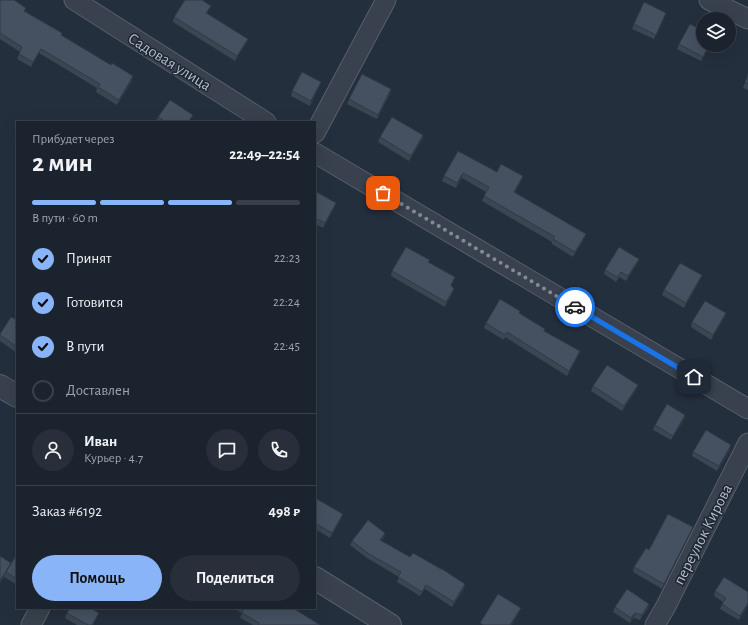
<!DOCTYPE html>
<html lang="ru">
<meta charset="utf-8">
<style>
:root{--surface:#1b232e;--page:#282f3a;--text:#f1f3f6;--muted:#a0a4aa;--line:#39404a;--accent:#89b5f8}
body{margin:0;font-family:"Alegreya Sans",sans-serif;background:var(--page);color:var(--text);height:100vh;display:flex;flex-direction:column;font-size:15px;white-space:nowrap}
*{box-sizing:border-box;margin:0}
p{font-size:13px;color:var(--muted)}
.icon{flex:none;width:22px;height:22px;fill:none;stroke:currentColor;stroke-width:2;stroke-linecap:round;stroke-linejoin:round}
.map{position:relative;flex:1;overflow:hidden}
.side{position:absolute;left:16px;top:121px;width:300px;height:488px;display:flex;flex-direction:column;background:var(--surface);border-radius:0px;box-shadow:0 4px 16px #0002,0 0 0 1px var(--line)}
.side>*{flex:none}
.controls{position:absolute;left:696px;top:12px;display:grid;gap:8px}
.controls a{display:grid;place-items:center;width:40px;height:40px;border-radius:50%;background:var(--surface);box-shadow:0 4px 16px #0002,0 0 0 1px var(--line);font-size:20px}
.pin{position:absolute;display:grid;place-items:center;width:34px;height:34px;color:#fff;margin:-17px;border-radius:8px;box-shadow:0 2px 6px #0006}
.courier{position:absolute;display:grid;place-items:center;width:40px;height:40px;margin:-20px;border:3px solid #1a73e8;border-radius:50%;background:#fff;color:#222;box-shadow:0 1px 5px #0007}
.head em{font-style:normal;font-weight:700}
.head div{display:flex;flex-direction:column-reverse}
.head{display:flex;align-items:center;justify-content:space-between;height:68px;padding:0 16px}
h1{font-size:26px;font-weight:700;line-height:30px}
.bar{display:grid;grid-template-columns:repeat(4,1fr);gap:6px 4px;align-content:center;height:48px;padding:0 16px}
.bar i{height:5px;border-radius:3px;background:var(--line)}
.bar .active{background:var(--accent)}
.bar p{grid-column:span 4}
.line{display:flex;align-items:center;gap:10px;padding:0 16px;border-top:1px solid var(--line)}
.line div{flex:1}
.round{display:grid;place-items:center;flex:none;width:42px;height:42px;border-radius:21px;background:var(--page)}
ol{padding:0 16px;list-style:none}
li{display:flex;align-items:center;gap:12px;height:44px}
li p{margin-inline-start:auto}
li .icon{padding:4px;border-radius:50%;background:var(--accent);color:#111;stroke-width:4}
li:last-child{color:var(--muted)}
li i{width:22px;height:22px;border:2px solid var(--line);border-radius:50%}
.cta{display:flex;gap:8px;margin-top:auto;padding:8px 16px}
.cta a{flex:1;height:46px;border-radius:24px;background:var(--accent);color:#111;font-size:16px;font-weight:700;line-height:46px;text-align:center}
.cta a+a{background:var(--page);color:var(--text)}
.map>svg:first-child{display:block}
</style>
<div class="map">
<svg width="748" height="625" viewBox="0 0 748 625">
<rect width="100%" height="100%" fill="#242f3d"/>
<g fill="none" stroke-linecap="round" stroke-linejoin="round">
<g stroke="#565f6b" stroke-width="21">
<path id="minor" d="M74,0L266,122
M709,0L748,19
M315,133L386,0
M315,153L748,409
M31,625L40,608
M655,625L666,606L748,443"/>
</g>
<g stroke="#565f6b" stroke-width="24">
<path id="tertiary" d="M0,386L17,396
M315,578L390,625"/>
</g>
<use href="#minor" stroke="#38414d" stroke-width="19"/>
<use href="#tertiary" stroke="#38414d" stroke-width="22"/>
</g>
<path fill="#3b4653" d="M0,0L26,8L24,12L62,33L61,35L132,81L117,105L96,92L97,88L39,53L31,67L17,59L20,52L0,39Z
M211,6L207,13L248,39L246,43L235,61L173,22L174,17Z
M664,18L654,39L632,29L634,24Z
M679,44L708,49L701,61L677,49Z
M748,74V90L743,88Z
M321,82L310,106L291,96L292,91Z
M391,89L390,94L377,119L347,104L349,99Z
M193,115L189,122H157L156,121L158,117Z
M423,135L422,140L409,161L378,142L380,137Z
M458,151L497,172L523,176L521,181L515,192L584,239L573,257L552,244V242L482,201L486,192L462,178L456,188L442,181L444,176Z
M315,191L336,203L334,208L323,228L315,224Z
M639,259L637,264L626,281L619,277L616,282L604,274L605,270Z
M429,263L453,282L451,286L452,294L445,307L391,276L392,271Z
M702,275L700,280L684,308L662,295L664,290Z
M520,311L519,313L545,329L544,331L578,356L567,376L505,337L504,340L484,328L486,323Z
M726,313L724,318L711,340L691,327L692,322Z
M17,320V353L0,341V335Z
M593,386L636,390L622,411L591,391Z
M685,415L684,420L671,440L653,430L655,425Z
M730,450L717,471L692,456L693,452Z
M315,504L341,519L330,538L315,529Z
M693,527L662,589L633,572L634,567L649,550Z
M384,538L381,541L464,589L452,607L425,589L420,596L397,582L399,577L367,558L350,545L352,541Z
M17,554V585L4,577L0,583V556L11,563Z
M715,591L748,605L739,620L720,609L723,602L714,596Z
M649,604L648,609L640,620L634,618L630,623L613,612L615,607Z
M233,608H293L320,625H253L240,618L242,613Z
M67,613L97,617L93,625H77L65,618Z"/>
<path fill="#303944" d="M248,39L246,43L235,61L237,56Z
M709,45L708,49L701,61Z
M41,49L39,53L31,67L33,62Z
M133,76L132,81L117,105L119,100Z
M321,82L319,87L310,106L311,101Z
M391,89L390,94L377,119L378,115Z
M423,135L422,140L409,161L411,156Z
M463,173L462,178L456,188L457,183Z
M523,176L521,181L512,197L514,192Z
M336,203L334,208L323,228L325,223Z
M586,234L584,239L573,257L575,252Z
M639,259L637,264L626,281L628,276Z
M702,275L700,280L684,308L686,303Z
M454,289L452,294L445,307L446,302Z
M726,313L724,318L711,340L713,335Z
M580,351L578,356L567,376L569,371Z
M638,385L636,390L622,411L624,406Z
M685,415L684,420L671,440L673,436Z
M731,445L730,450L717,471L719,466Z
M343,514L341,519L330,538L332,533Z
M693,527L662,589L664,584Z
M385,533L384,538L378,545L380,540Z
M6,572L4,577L0,583V581Z
M465,584L464,589L452,607L454,602Z
M426,585L425,589L420,596L422,592Z
M748,603V605L739,620L740,616Z
M649,604L648,609L640,620L642,615Z
M521,608L519,613L512,625H510Z
M99,613L93,625H92Z
M635,613L634,618L630,623L631,618Z"/>
<path fill="#455161" stroke="#303944" d="M0,0H14L26,8L24,11L62,33L61,35L111,65L112,63L133,76L119,100L98,87L100,84L41,49L33,62L19,54L22,47L0,33Z
M185,0H202L211,6L206,13L248,39L237,56L174,17Z
M644,2L666,13L656,35L634,24Z
M690,24L703,31V45H709L703,57L679,44Z
M302,72L321,82L311,101L292,91Z
M362,74L391,89L378,115L349,99Z
M748,74V84L745,83Z
M170,100L193,115L188,122H166L158,117Z
M392,117L423,135L411,156L380,137Z
M458,151L497,172L501,164L523,176L514,192L586,234L575,252L553,239L555,237L484,196L489,187L463,173L457,183L444,176Z
M315,191L336,203L325,223L315,218Z
M406,247L430,260L428,262L455,277L451,285L454,289L446,302L392,271Z
M619,247L639,259L628,276L621,272L617,277L605,270Z
M680,263L702,275L686,303L664,290Z
M500,299L520,311L519,313L545,329L544,331L580,351L569,371L507,332L505,335L486,323Z
M705,301L726,313L713,335L692,322Z
M11,317L17,320V347L0,335V334Z
M607,365L638,385L624,406L593,386Z
M667,404L685,415L673,436L655,425Z
M706,430L731,445L719,466L693,452Z
M317,499L343,514L332,533L315,523V504Z
M668,514L693,527L664,584L634,567L646,548L649,550Z
M368,520L385,533L380,540L410,557L413,553L441,569H442L465,584L454,602L426,585L422,592L398,577L401,572L369,554L352,541Z
M17,554V579L6,572Z
M0,556L11,563L0,581Z
M724,577L748,592V603L740,616L722,604L726,598L715,591Z
M627,589L649,604L642,615L635,613L631,618L615,607Z
M498,594L521,608L510,625H483L480,623Z
M70,608H90L99,613L92,625H88L67,613Z
M243,608H293L320,625H258L259,623L242,613L244,608Z"/>
<g fill="none" stroke-linecap="round" stroke-linejoin="round">
<path stroke="#818b97" stroke-width="4" stroke-dasharray="0 7.2" d="M383,193L575,307"/>
<path stroke="#1a73e8" stroke-width="5" d="M575,307L694,377"/>
</g>
<g text-anchor="middle" stroke-width="3" stroke-linejoin="round" paint-order="stroke">
<g font-size="16" fill="#b3bcc8" stroke="#1d2632">
<text transform="translate(170 61) rotate(32)" y="6">Садовая улица</text>
<text transform="translate(702 534) rotate(-63)" y="6">переулок Кирова</text>
</g>
</g>
</svg>
<div class="controls">
<a><svg class="icon" aria-label="layers" viewBox="0 0 24 24"><path d="M12 4l9 5-9 5-9-5zM3 14l9 5 9-5"/></svg></a>
</div>
<div class="pin" style="left:383px;top:193px;background:#ea580c"><svg class="icon" aria-label="bag" viewBox="0 0 24 24"><path d="M5 8h14l-1 12H6zM9 8a3 3 0 0 1 6 0"/></svg></div>
<div class="pin" style="left:694px;top:377px;background:#1f2937"><svg class="icon" aria-label="home" viewBox="0 0 24 24"><path d="M3 11l9-7 9 7M6 9v11h12V9"/></svg></div>
<div class="courier" style="left:575px;top:307px"><svg class="icon" aria-label="car" viewBox="0 0 24 24"><path d="M5 17H2v-5l4-1 3-4h7l3 4 3 1v5h-3M9 17h6M6 11h13"/><circle cx="7" cy="17" r="2"/><circle cx="17" cy="17" r="2"/></svg></div>
<section class="side">
<div class="head"><div><h1>2 мин</h1><p>Прибудет через</p></div><em>22:49–22:54</em></div>
<div class="bar"><i class="active"></i><i class="active"></i><i class="active"></i><i></i><p>В пути · 60 m</p></div>
<ol>
<li><svg class="icon" aria-label="check" viewBox="0 0 24 24"><path d="M5 12l5 5 9-10"/></svg>Принят<p>22:23</p></li>
<li><svg class="icon" aria-label="check" viewBox="0 0 24 24"><path d="M5 12l5 5 9-10"/></svg>Готовится<p>22:24</p></li>
<li><svg class="icon" aria-label="check" viewBox="0 0 24 24"><path d="M5 12l5 5 9-10"/></svg>В пути<p>22:45</p></li>
<li><i></i>Доставлен</li>
</ol>
<div class="line" style="height:72px"><a class="round"><svg class="icon" aria-label="person" viewBox="0 0 24 24"><circle cx="12" cy="8" r="4"/><path d="M4 21q1-7 8-7t8 7"/></svg></a><div><b>Иван</b><p>Курьер · 4.7</p></div><a class="round"><svg class="icon" aria-label="chat" viewBox="0 0 24 24"><path d="M4 5h16v11H9l-5 4z"/></svg></a><a class="round"><svg class="icon" aria-label="phone" viewBox="0 0 24 24"><path d="M5 4h4l2 5-3 2q2 4 5 5l2-3 5 2v4C11 20 4 13 5 4z"/></svg></a></div>
<div class="line" style="height:52px"><div>Заказ #6192</div><b>498 ₽</b></div>
<div class="cta"><a>Помощь</a><a>Поделиться</a></div>
</section>
</div>
